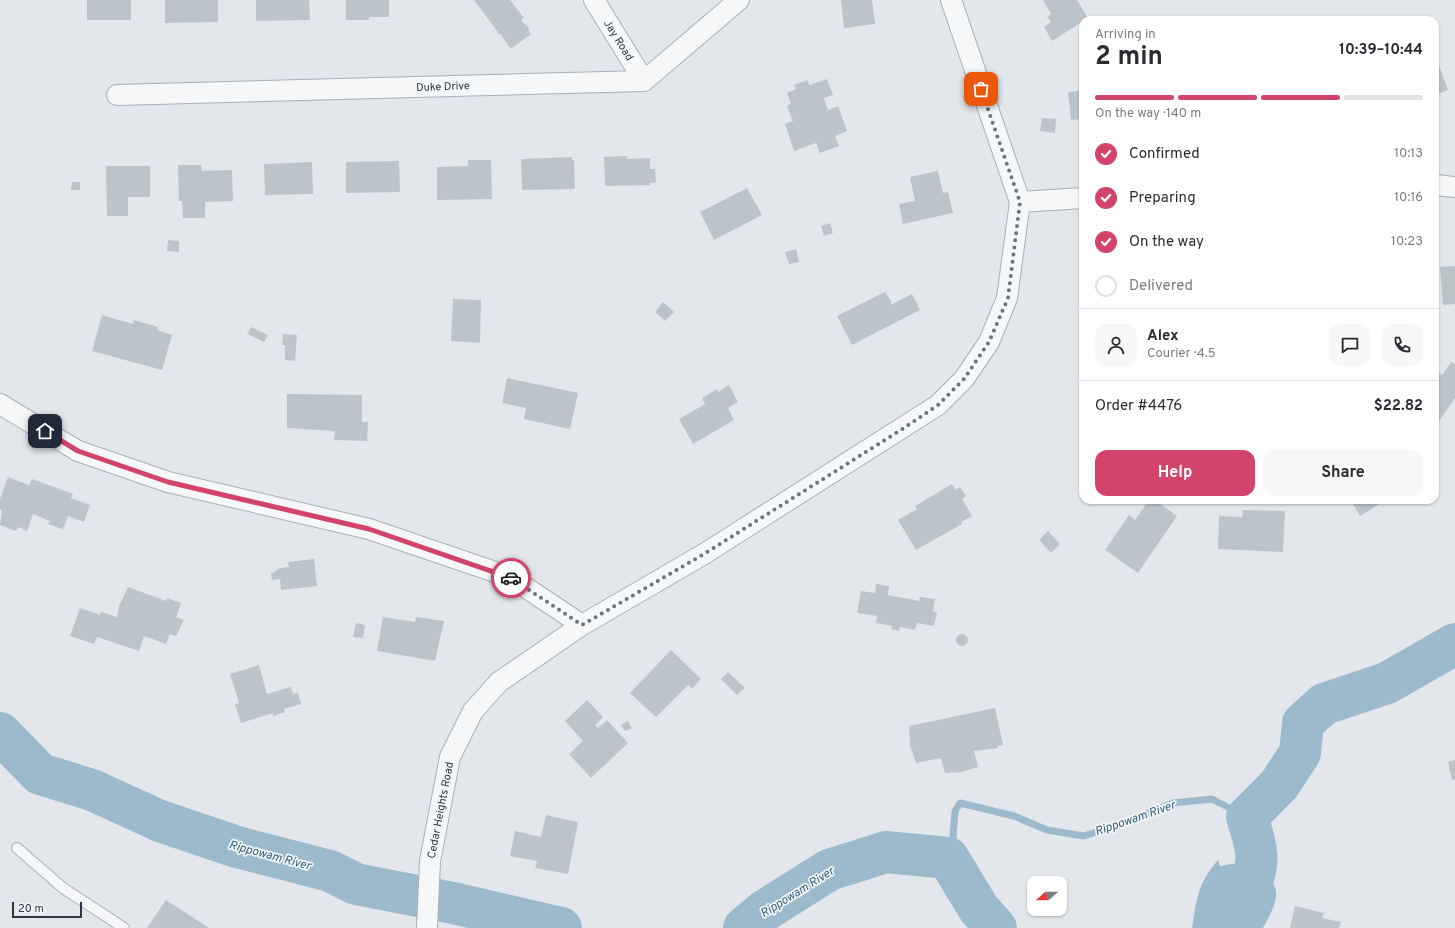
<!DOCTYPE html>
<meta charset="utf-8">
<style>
:root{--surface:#fff;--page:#f7f7f7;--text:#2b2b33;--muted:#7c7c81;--line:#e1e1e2;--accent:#d3446d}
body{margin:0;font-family:Overpass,sans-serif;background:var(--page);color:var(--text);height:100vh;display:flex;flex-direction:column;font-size:15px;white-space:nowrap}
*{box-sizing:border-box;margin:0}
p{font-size:13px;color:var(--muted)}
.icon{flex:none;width:22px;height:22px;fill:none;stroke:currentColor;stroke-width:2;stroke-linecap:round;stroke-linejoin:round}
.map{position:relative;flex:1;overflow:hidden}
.drawer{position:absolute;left:1079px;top:16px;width:360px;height:488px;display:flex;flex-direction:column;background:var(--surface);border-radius:12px;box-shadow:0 1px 3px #0004}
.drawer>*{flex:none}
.needle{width:26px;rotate:249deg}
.tools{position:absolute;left:1027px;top:876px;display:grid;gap:8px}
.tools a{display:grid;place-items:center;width:40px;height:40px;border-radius:8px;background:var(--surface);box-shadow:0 1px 3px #0004;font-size:20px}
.scale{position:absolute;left:12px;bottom:10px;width:70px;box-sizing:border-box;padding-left:4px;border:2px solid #2a3744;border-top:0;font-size:11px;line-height:14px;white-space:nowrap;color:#2a3744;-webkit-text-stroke:3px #f3f6f8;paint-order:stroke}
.pin{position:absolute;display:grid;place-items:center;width:34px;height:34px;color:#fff;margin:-17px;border-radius:8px;box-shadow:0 2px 6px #0006}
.courier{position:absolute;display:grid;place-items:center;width:40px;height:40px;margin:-20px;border:3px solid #d3446d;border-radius:50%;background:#fff;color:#222;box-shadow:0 1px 5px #0007}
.summary em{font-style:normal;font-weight:700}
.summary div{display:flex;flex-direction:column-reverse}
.summary{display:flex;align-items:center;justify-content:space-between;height:68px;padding:0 16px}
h1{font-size:26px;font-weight:700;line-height:30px}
.bar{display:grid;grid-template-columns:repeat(4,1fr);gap:6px 4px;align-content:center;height:48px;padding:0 16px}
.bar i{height:5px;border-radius:3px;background:var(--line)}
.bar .active{background:var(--accent)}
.bar p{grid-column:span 4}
.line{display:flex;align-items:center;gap:10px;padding:0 16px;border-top:1px solid var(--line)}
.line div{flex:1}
.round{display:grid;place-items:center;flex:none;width:42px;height:42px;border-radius:12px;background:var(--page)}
ol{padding:0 16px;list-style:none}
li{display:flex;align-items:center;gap:12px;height:44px}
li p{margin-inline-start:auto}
li .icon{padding:4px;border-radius:50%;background:var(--accent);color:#fff;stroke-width:4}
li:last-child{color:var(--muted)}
li i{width:22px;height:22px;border:2px solid var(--line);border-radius:50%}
.cta{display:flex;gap:8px;margin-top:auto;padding:8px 16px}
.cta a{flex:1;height:46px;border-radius:12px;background:var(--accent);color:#fff;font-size:16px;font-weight:700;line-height:46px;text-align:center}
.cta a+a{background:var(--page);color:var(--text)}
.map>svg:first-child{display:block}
</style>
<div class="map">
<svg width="1455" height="928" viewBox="0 0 1455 928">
<rect width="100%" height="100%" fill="#e3e7eb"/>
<path fill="#9dbacc" d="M1257,857C1277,892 1285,888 1263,928H1192C1197,898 1197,885 1218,860L1220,866L1244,862Z"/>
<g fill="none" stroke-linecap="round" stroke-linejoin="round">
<path stroke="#9dbacc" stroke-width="7" d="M948,858L953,837L955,811L960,803L1014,816L1047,830L1084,836L1127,822L1173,803L1212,799L1247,817"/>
<path stroke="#9dbacc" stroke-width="42" d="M0,733L40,774L92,790L160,821L237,847L330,871L356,884L453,903L561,928
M744,928L764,911L829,870L886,852L948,858L979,909L996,928
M1234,928C1235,916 1242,905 1247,894C1262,862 1257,848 1247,817L1279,785L1300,753L1303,723L1324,704L1387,683L1455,644"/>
</g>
<path fill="#bcc4cb" d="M87,0H131V20H87Z
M165,0H218V22L165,23Z
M256,0H309L310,20L256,21Z
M346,0H389V17H369V20H346Z
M474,0H510L524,18L521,20L530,29L528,30L531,34L512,48L509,47L502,36V34L500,35Z
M841,0H872L875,24L844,28Z
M1043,0H1077L1088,18L1052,41L1044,27L1051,22L1047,17L1051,14Z
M1435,55L1448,90L1435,95Z
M827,79L833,95L824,98L828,110L838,106L847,131L835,136L839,146L820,153L816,143L794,151L785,124L793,121L787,106L791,104L787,93L796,89L794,85L808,80L809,85Z
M1083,90V119L1071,120L1068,92Z
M1042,118L1056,119L1055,133L1040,131Z
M627,156V159L650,158V169H655L656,182L650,183V185L605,186L604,157Z
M572,157V160H574L575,189L522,190L521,159Z
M468,160H491L492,199L437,200V167L468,166Z
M399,161L400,192L346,193V162Z
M312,162L313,194L265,195L264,164Z
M178,165H201L202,171L232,170L233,201L205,202V218H183L182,201H179Z
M106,166H150V197H128V216H107Z
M938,171L943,193L948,192L953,213L903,224L899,204L915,201L910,177Z
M72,182H80V190H71Z
M747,188L762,215L714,240L700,212Z
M830,223L833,233L824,236L821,226Z
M168,240L179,241V252L167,251Z
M796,249L799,262L789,264L785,252Z
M1455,266V304L1443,305L1440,267Z
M885,292L891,301V305L912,294L920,310L852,345L837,316Z
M453,299L481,300L480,343L451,341Z
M663,302L674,312L665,321L655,312Z
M102,315L133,324L134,320L158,327L157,330L172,335L162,370L92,351Z
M251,327L268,335L264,342L247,334Z
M283,334L297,335L295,361L285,360V345H282Z
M1451,362L1455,364V398L1437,424L1435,422V370L1442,375Z
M507,378L578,393L570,429L524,419L526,408L502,403Z
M729,385L738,402L728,408L734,420L693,444L679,419L705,404L702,398L717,389L718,392Z
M287,394L362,395V422H368L367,441L334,440L335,431L287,428Z
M8,477L29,485L32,479L73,494L71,498L90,505L84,522L68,516L63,529L59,528L48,524L50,521L33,514L27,531L18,527L16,531L0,525L2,510L0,509V499Z
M952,484L956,490L960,487L966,496L962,499L972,516L961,522L962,524L916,550L898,520L917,509L915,506Z
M1149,500H1155L1177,516L1138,573L1105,550L1129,515L1135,520Z
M1351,500H1386L1360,516Z
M1243,510L1285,511L1283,552L1218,549L1219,516L1242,517Z
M1048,531L1060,544L1051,553L1039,540Z
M314,559L317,586L281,590L280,579L272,580L271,574L280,568L289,567L288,562Z
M876,584L889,586L888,595L919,601L920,597L935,599L933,611L937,612L934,626L917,623L915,630L900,627L899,631L891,629L892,626L876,623L877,616L857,613L861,591L875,593Z
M128,587L166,601L167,598L181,603L176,617L184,620L176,636L170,634L166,644L144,636L139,651L97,637L94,644L70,636L80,608L100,615L101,612L117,617L119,606Z
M383,617L415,622L416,617L444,621L435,661L377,651Z
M356,623L365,625L363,638L353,637Z
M956 640a6 6 0 1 1 12 0a6 6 0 1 1-12 0Z
M671,650L701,679L692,689L688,685L656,717L630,693Z
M259,665L267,694L291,687L293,694L298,693L301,704L284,709L285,712L273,716V713L241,723L235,704L239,703L230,674Z
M728,672L745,688L737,695L721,679Z
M587,700L603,717L595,725L598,728L607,720L628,743L591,778L569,754L583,741L565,721Z
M995,708L1003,745L998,746V748L974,751L978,767L962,772L945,773L941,758L916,763L910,745L909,726Z
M628,721L632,728L625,731L621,725Z
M1455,760V779L1452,780L1448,762Z
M546,815L578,822L568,874L535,868L537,861L510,856L515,831L541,837Z
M166,900L209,928H147Z
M1295,906L1324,913L1322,918L1341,922L1339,928H1290Z"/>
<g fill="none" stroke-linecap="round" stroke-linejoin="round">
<g stroke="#a8afb6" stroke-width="12">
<path id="service" d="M17,848L63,888L124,928"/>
</g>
<g stroke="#a8afb6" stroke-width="22">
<path id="minor" d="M594,0L644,81
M117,95L644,81L739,0
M1435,185L1455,187
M1020,202L1083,198
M0,404L78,451L168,482L369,529L510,577L582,625
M427,928L430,861L450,757L473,711L499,682L582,625L704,554L938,405L964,379L989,342L1007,298L1020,202L951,0"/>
</g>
<use href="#service" stroke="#f6f7f9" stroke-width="10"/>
<use href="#minor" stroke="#f6f7f9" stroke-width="20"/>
</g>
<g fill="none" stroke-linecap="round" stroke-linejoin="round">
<path stroke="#6b757e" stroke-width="4" stroke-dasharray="0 7.2" d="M511,578L582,625L704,554L904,428L938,405L964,379L989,342L1008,298L1020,202L981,89"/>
<path stroke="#d3446d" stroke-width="5" d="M45,431L78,451L168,482L369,529L511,578"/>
</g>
<g text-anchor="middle" stroke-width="3.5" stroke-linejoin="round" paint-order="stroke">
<g font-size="11" fill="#2a3744" stroke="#f3f6f8">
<text transform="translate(619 40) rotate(58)" y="4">Jay Road</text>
<text transform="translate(443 86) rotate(-2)" y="4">Duke Drive</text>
<text transform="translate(440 810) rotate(-79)" y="4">Cedar Heights Road</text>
</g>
<g font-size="12" font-style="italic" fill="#325c7a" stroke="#f3f6f8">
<text transform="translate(1135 818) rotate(-19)" y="4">Rippowam River</text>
<text transform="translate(270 855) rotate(15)" y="4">Rippowam River</text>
<text transform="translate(797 892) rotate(-32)" y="4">Rippowam River</text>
</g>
</g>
</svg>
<div class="tools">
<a><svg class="needle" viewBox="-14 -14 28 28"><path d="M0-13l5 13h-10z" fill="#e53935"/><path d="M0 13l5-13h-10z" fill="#7c7c81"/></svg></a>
</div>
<div class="scale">20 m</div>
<div class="pin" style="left:981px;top:89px;background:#ea580c"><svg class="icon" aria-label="bag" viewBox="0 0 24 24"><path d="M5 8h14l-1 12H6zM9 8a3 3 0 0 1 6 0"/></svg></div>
<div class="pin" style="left:45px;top:431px;background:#1f2937"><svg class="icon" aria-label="home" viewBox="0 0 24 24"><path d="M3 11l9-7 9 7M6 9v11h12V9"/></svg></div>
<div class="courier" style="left:511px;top:578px"><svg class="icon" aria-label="car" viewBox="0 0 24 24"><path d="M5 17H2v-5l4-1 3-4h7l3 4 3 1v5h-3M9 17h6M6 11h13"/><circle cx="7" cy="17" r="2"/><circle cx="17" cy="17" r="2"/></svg></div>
<section class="drawer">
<div class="summary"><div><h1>2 min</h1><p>Arriving in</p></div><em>10:39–10:44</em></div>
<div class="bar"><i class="active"></i><i class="active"></i><i class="active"></i><i></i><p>On the way · 140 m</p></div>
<ol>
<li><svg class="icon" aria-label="check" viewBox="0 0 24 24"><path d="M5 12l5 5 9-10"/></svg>Confirmed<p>10:13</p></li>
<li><svg class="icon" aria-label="check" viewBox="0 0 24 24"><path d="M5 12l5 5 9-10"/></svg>Preparing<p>10:16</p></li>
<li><svg class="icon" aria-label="check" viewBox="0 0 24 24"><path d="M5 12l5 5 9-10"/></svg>On the way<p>10:23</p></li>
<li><i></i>Delivered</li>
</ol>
<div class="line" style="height:72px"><a class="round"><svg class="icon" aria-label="person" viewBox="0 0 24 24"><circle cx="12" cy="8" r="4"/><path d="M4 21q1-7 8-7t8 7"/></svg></a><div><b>Alex</b><p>Courier · 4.5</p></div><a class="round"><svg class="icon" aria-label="chat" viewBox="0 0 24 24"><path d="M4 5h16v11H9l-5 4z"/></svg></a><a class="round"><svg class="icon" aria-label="phone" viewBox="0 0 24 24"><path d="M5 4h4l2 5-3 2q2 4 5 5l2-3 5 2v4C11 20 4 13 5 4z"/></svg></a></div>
<div class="line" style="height:52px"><div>Order #4476</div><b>$22.82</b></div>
<div class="cta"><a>Help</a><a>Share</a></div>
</section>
</div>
